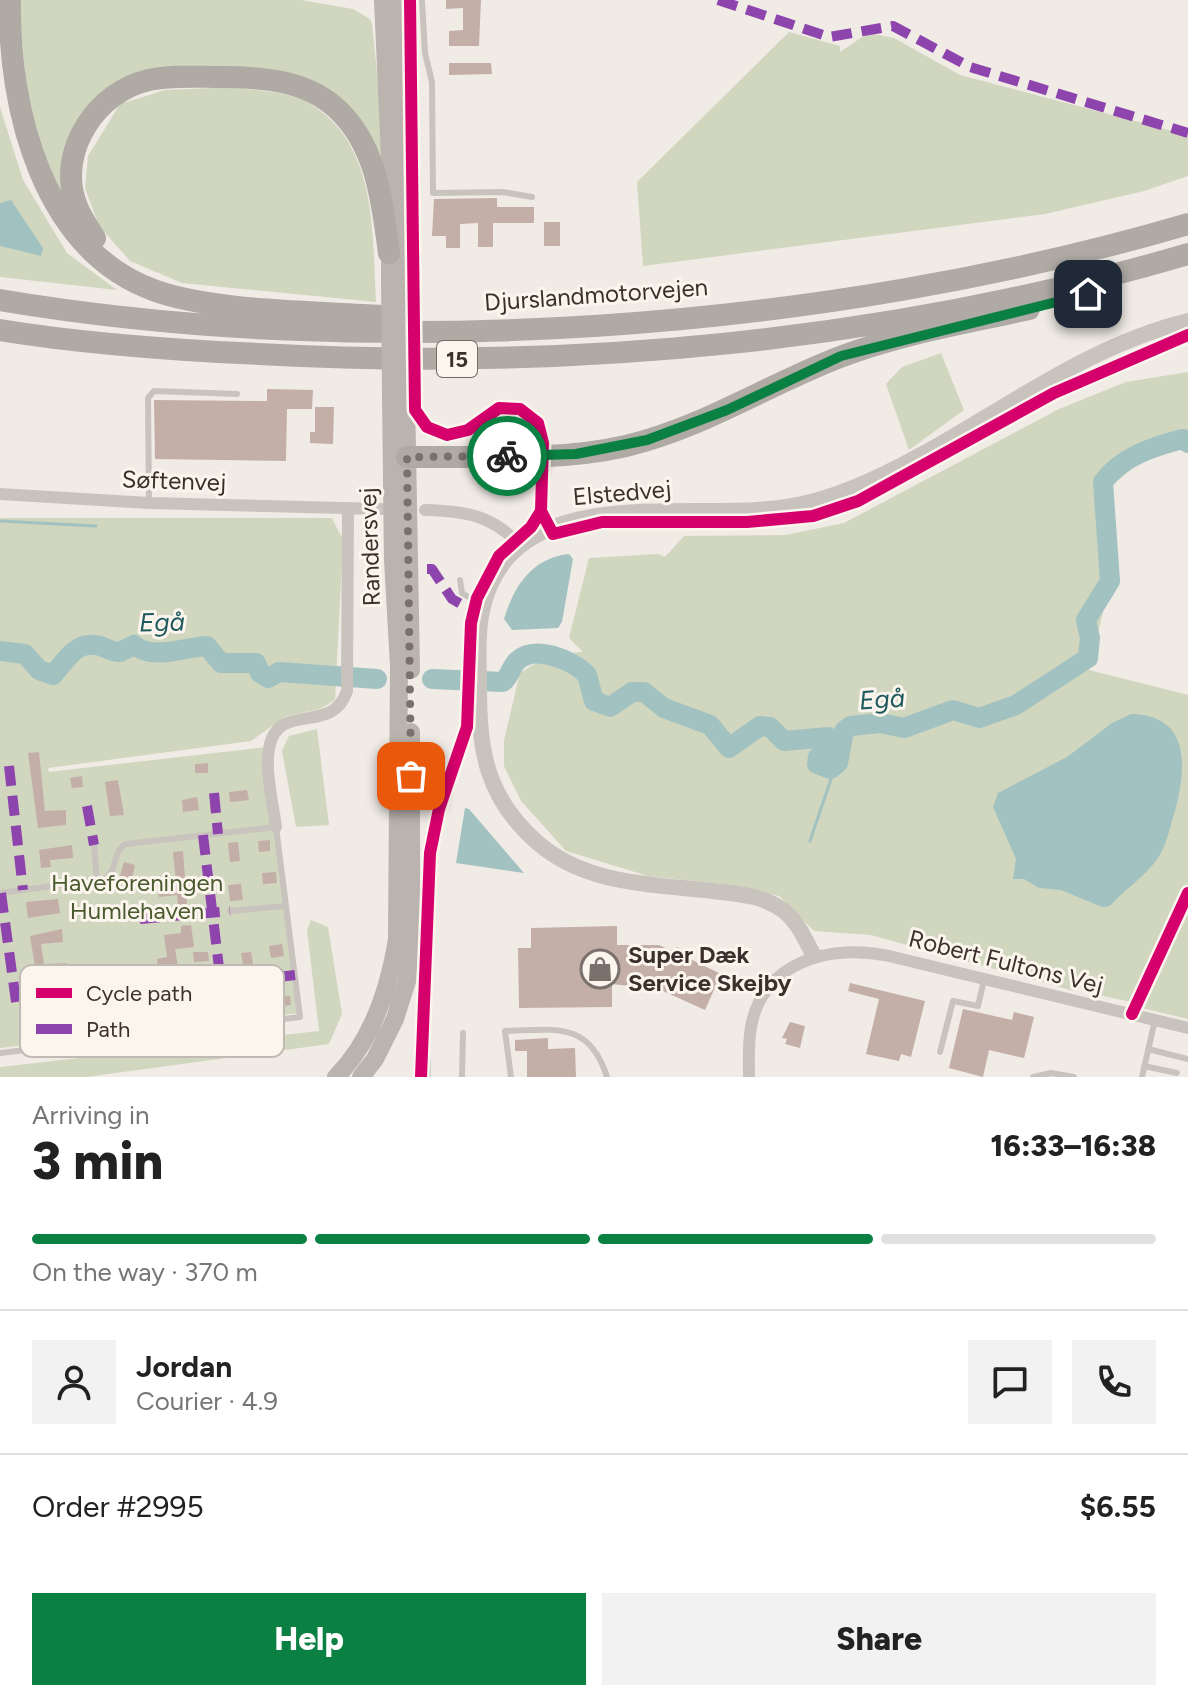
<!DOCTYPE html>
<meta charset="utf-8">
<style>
:root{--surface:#fff;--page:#f2f2f2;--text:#222;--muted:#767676;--line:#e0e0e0;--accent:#0b8043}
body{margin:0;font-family:Figtree,sans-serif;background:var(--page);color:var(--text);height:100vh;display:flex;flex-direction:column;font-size:30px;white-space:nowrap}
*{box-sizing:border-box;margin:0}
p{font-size:26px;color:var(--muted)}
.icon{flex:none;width:44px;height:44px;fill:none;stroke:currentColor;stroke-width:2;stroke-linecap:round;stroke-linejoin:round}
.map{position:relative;height:1077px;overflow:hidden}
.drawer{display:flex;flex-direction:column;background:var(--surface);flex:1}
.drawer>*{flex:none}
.pin{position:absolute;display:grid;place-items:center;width:68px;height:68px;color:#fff;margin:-34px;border-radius:16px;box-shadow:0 4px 12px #0006}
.courier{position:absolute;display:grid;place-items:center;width:80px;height:80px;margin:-40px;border:6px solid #0b8043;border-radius:50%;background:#fff;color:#222;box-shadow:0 2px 10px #0007}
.overview em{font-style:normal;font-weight:800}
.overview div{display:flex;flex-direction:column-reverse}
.overview{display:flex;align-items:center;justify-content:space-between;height:136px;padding:0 32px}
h1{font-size:52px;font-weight:800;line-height:60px}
.bar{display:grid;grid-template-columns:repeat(4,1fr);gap:12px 8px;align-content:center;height:96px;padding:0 32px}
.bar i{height:10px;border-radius:6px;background:var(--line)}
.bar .selected{background:var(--accent)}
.bar p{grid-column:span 4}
.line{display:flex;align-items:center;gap:20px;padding:0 32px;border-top:2px solid var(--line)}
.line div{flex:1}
.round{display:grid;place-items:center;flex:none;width:84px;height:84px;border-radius:0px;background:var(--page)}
.button{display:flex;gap:16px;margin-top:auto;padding:16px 32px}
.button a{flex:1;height:92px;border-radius:0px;background:var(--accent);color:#fff;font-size:32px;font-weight:800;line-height:92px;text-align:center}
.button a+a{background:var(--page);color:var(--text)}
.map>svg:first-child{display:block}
</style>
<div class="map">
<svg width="1188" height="1077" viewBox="0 0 1188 1077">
<rect width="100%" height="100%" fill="#f0ebe5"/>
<path fill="#d1d6bf" d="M18,0H301L353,9L370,19L372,24L388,179L334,99L161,72L89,112L73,216L44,165L30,125Z
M789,32L840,46V52L868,33L894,38L960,75L1188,135V176L1144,191L1045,214L643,266L637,182Z
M235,87C256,91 289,92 307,102C378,142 372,232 376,302L182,283L130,261L99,226L85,188L88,156L120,104L165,90Z
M0,107L23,180L67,253L117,290L0,277Z
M941,353L964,410L909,450L886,384L902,367Z
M1188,372V446L1139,462L1113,485L1111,520L1116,559L1089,670L1188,695V884L1131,1002L1099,995L1092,985L1080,983L1074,991L871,935L814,931L779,896L722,884L648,876L566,851L521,801L504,766V740L520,673L551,654L583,652L569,638L589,558L658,554L665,557L684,536L786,535L844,523L1059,409L1126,382Z
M0,518H332L343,540L335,700L320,709L286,716L251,741L48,768L49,772L266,747L298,1013L0,1048Z
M317,729L329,825L296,827L282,751L289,736Z
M1188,901V1019L1138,1007Z
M311,920L328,927L342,1014L329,1044L86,1077H0V1067L319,1031L307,930Z"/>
<path fill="#a1c2c1" d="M11,200L43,248L41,256L0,246V203Z
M569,554L573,559L562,622L558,628L512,630L504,619C514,586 532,558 569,554Z
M1131,714C1188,715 1188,762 1175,811C1170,826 1167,845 1158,858C1145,877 1125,889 1110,906L1102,907L1061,890L1039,888L1024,879H1013L1016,859L993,807L998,793L1067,757L1112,723Z
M465,808L469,809L524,873L456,863Z"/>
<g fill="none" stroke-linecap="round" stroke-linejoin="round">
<path stroke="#a1c2c1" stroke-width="3" d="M0,521L96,526
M810,841L835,767
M429,1059V1077"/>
<path stroke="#a1c2c1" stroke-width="20" d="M0,651L25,654L39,670L53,675C64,663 74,643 94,645C104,645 109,652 120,652L134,645C154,661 184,647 207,646L221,663H256L260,673L268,678L279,672L377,679
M432,679L503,682C510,676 511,667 517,661C535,644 573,660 587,675L594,701L610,707L632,692H644L664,708L710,725L729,748L760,726L770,727L784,741L828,737L830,749L818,757L817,764L830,769L838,763L844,731L851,726L880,723L904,728L953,710L979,718L1016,705L1088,658L1090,638L1086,620L1110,581L1103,482C1121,457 1154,446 1183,439L1188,443"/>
</g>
<path fill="#c3afa7" d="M446,0H481L479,46H449V31L463,30V8L446,9Z
M449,63H491L492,74L449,75Z
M497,198V207H534V223H493V247H478V223L460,224V248H446V236H432L434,199Z
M544,222H560V246H544Z
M267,389L313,390L312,409H287L286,461L155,459L154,400L267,401Z
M315,407H334L333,444L310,443V432H315Z
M39,752L45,811L66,810V825L38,828L28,753Z
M208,763V773H195V764Z
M82,776L83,787L72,788L70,778Z
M118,780L124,815L110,816L105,782Z
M247,790L249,800L230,802L229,792Z
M197,797L199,810L183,812L182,800Z
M270,840V851L259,852L258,841Z
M238,842L240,861L230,862L228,843Z
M72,845L73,858L50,860L51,867L41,868L39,850Z
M183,851L187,904L178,905L177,895L159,897L157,884L176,881L173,852Z
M124,862L135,865L132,879L120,876Z
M276,872L277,883L263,884L262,873Z
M241,884L243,900L230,901L228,885Z
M58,899L60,913L28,918L26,902Z
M191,925L194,947L175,949L178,967L158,969L157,959L167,957L164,935L181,933V926Z
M617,926V945H659L675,952L677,947L690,953L688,958L721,974L705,1010L643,982L638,987L612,984V1007L519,1008L518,948H531V928Z
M62,929L63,942L41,944L44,964L67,963L68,973L47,974V979H37L30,936Z
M282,944L284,956L271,958L269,946Z
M193,952H208L209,961L194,962Z
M251,952L254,970L244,972L241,953Z
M141,964L143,978L121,981L119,967Z
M850,983L925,1001L911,1057L901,1054L899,1061L866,1054L879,999L848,991Z
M290,996L291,1005L271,1007L270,998Z
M963,1009L1012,1020L1014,1012L1034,1017L1024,1058L989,1050L983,1077L949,1068Z
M790,1022L805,1026L800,1048L785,1044L787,1039L782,1038Z
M548,1038V1049L575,1048L576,1077H527V1051H515V1040Z"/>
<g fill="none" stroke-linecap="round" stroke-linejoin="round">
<path stroke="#c9c3be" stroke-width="6" d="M422,0L425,53L432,82L433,193L503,192L532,197
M149,503L148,398L154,391L237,394
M460,580L462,593L483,606
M94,845L97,880
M0,893L104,879C118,871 112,851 126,844L276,827L300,1017L0,1053
M230,911L286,906
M1148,1049L1188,1059
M940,1052L953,1001L978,1006L984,980
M1144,1066L1177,1073
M462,1077L463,1033
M511,1077L505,1031C554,1030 589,1020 607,1077
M1033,1077L1051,1073L1074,1077
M1142,1077L1155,1020"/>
<path stroke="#c9c3be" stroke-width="12" d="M0,494L149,503L382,509
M425,510C466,511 492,515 521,546
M276,827C273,802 262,762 272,738C286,705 333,733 347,691L348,508
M749,1077C749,1061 748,1043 751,1027C763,960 832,944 889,956L1188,1028"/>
<path stroke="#c9c3be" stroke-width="16" d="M814,956C805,940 799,923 784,911C763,895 738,894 713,891C653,884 586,885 538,843C485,797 479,750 479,684C479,661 477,638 481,616C505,478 683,521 780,508C805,505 829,498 853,488C968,441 1065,351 1188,321"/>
<path stroke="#bab3ae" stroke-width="18" d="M383,0L391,179L390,276
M401,0L404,276
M406,395L411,670
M336,1077C373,1040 389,989 397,939L399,666L393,560L391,394
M361,1077L375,1059L395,1019L407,981L411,941V732"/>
<path stroke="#afaaa4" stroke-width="22" d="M10,0C8,107 42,251 156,291C216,312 320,312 385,316
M95,238C87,226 79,214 75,201C58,149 98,91 149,80C171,75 198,77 221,77C261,77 305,80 336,108C377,145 382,202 389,253
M0,300C375,363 824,331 1188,224
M0,330C85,344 173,350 259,354C569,371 889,342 1188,254
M407,457C479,456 556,462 626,446C702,428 767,385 840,357C900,334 966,323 1029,309"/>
<path stroke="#bab3ae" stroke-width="18" d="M390,276L391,394
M404,276L406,395"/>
<path stroke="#8e44ad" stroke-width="10" stroke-dasharray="20 10" stroke-linecap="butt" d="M718,0L829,37L893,26L970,67L1188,133
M427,569H432L452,599L477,613
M9,766L23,890
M214,793L218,834
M87,806L94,845
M203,835L221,984
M1,893L17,1009
M140,919L230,911
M161,991L295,975"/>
<g stroke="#fbf5ee" stroke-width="17">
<path id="cycleway" d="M410,0L415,410L427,427L447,435L468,430L499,408L520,409L538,423L543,443L541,511L531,527L499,556L477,598L471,623L467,727L439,809L430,853L421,1077
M541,511L553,534L602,522H747L813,516L858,501L1054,393L1188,335
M1132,1014L1188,893"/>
</g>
<use href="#cycleway" stroke="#d6006c" stroke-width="12"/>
</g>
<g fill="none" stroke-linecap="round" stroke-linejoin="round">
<path stroke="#7a716c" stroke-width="8" stroke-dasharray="0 14.4" d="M411,776L407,457L507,456"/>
<path stroke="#0b8043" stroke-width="10" d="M507,456L576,454L647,440L727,410L841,356L1088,294"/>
</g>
<defs>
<g id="shop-ring" transform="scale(2)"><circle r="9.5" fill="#fbf5ee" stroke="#7a716c" stroke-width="1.5"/><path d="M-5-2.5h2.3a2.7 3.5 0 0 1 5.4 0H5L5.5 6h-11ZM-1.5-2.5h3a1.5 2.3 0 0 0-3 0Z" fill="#7a716c"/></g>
</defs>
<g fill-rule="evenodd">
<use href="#shop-ring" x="600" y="969"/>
</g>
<g text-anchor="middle" stroke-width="6" stroke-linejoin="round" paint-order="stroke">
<rect fill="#fbf5ee" stroke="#756b66" stroke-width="2" x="437" y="341" width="40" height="36" rx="6"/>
<g font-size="22" font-weight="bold" fill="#3b302b">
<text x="457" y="367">15</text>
</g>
<g font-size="24" fill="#3b302b" stroke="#fbf5ee">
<text transform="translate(596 295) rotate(-4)" y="8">Djurslandmotorvejen</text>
<text transform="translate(174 481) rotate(2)" y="8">Søftenvej</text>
<text transform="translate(622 493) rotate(-5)" y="8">Elstedvej</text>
<text transform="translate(370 547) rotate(-92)" y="8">Randersvej</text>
<text transform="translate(1006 962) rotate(14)" y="8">Robert Fultons Vej</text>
</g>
<g font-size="24" fill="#4a5a2e" stroke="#fbf5ee">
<text x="137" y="891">Haveforeningen<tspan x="137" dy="28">Humlehaven</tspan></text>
</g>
<g font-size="24" font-weight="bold" fill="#3b302b" stroke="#fbf5ee" text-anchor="start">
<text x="628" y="963">Super Dæk<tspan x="628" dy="28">Service Skejby</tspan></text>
</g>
<g font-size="26" font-style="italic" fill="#1f5a5e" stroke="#fbf5ee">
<text transform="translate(162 622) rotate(-1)" y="9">Egå</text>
<text transform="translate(882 699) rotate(-4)" y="9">Egå</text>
</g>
</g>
<rect x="20" y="965" width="264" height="92" rx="12" fill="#fbf5ee" stroke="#c1bab4" stroke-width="2"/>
<rect x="36" y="988" width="36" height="10" fill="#d6006c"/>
<rect x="36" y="1024" width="36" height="10" fill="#8e44ad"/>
<g font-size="22" fill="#3b302b">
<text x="86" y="1001">Cycle path</text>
<text x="86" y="1037">Path</text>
</g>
</svg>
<div class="pin" style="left:411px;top:776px;background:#ea580c"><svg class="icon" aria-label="bag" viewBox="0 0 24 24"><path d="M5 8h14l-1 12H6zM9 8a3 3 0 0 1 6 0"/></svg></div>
<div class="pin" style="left:1088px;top:294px;background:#1f2937"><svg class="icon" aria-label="home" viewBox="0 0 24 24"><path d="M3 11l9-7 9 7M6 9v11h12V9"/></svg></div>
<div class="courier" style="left:507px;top:456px"><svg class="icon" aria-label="bike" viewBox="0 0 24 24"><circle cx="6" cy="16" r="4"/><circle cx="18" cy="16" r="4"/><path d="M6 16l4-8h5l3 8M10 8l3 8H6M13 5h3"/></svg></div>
</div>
<section class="drawer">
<div class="overview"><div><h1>3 min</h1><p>Arriving in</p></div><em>16:33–16:38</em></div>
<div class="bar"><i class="selected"></i><i class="selected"></i><i class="selected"></i><i></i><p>On the way · 370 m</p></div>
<div class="line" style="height:144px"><a class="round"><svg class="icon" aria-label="person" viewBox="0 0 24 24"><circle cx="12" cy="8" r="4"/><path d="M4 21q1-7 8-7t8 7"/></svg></a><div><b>Jordan</b><p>Courier · 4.9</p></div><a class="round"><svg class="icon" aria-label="chat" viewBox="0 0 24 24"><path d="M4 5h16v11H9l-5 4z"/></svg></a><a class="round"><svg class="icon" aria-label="phone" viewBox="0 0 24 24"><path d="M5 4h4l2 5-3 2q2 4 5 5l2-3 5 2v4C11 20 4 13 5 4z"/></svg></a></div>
<div class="line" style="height:104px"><div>Order #2995</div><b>$6.55</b></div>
<div class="button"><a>Help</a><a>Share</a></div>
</section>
